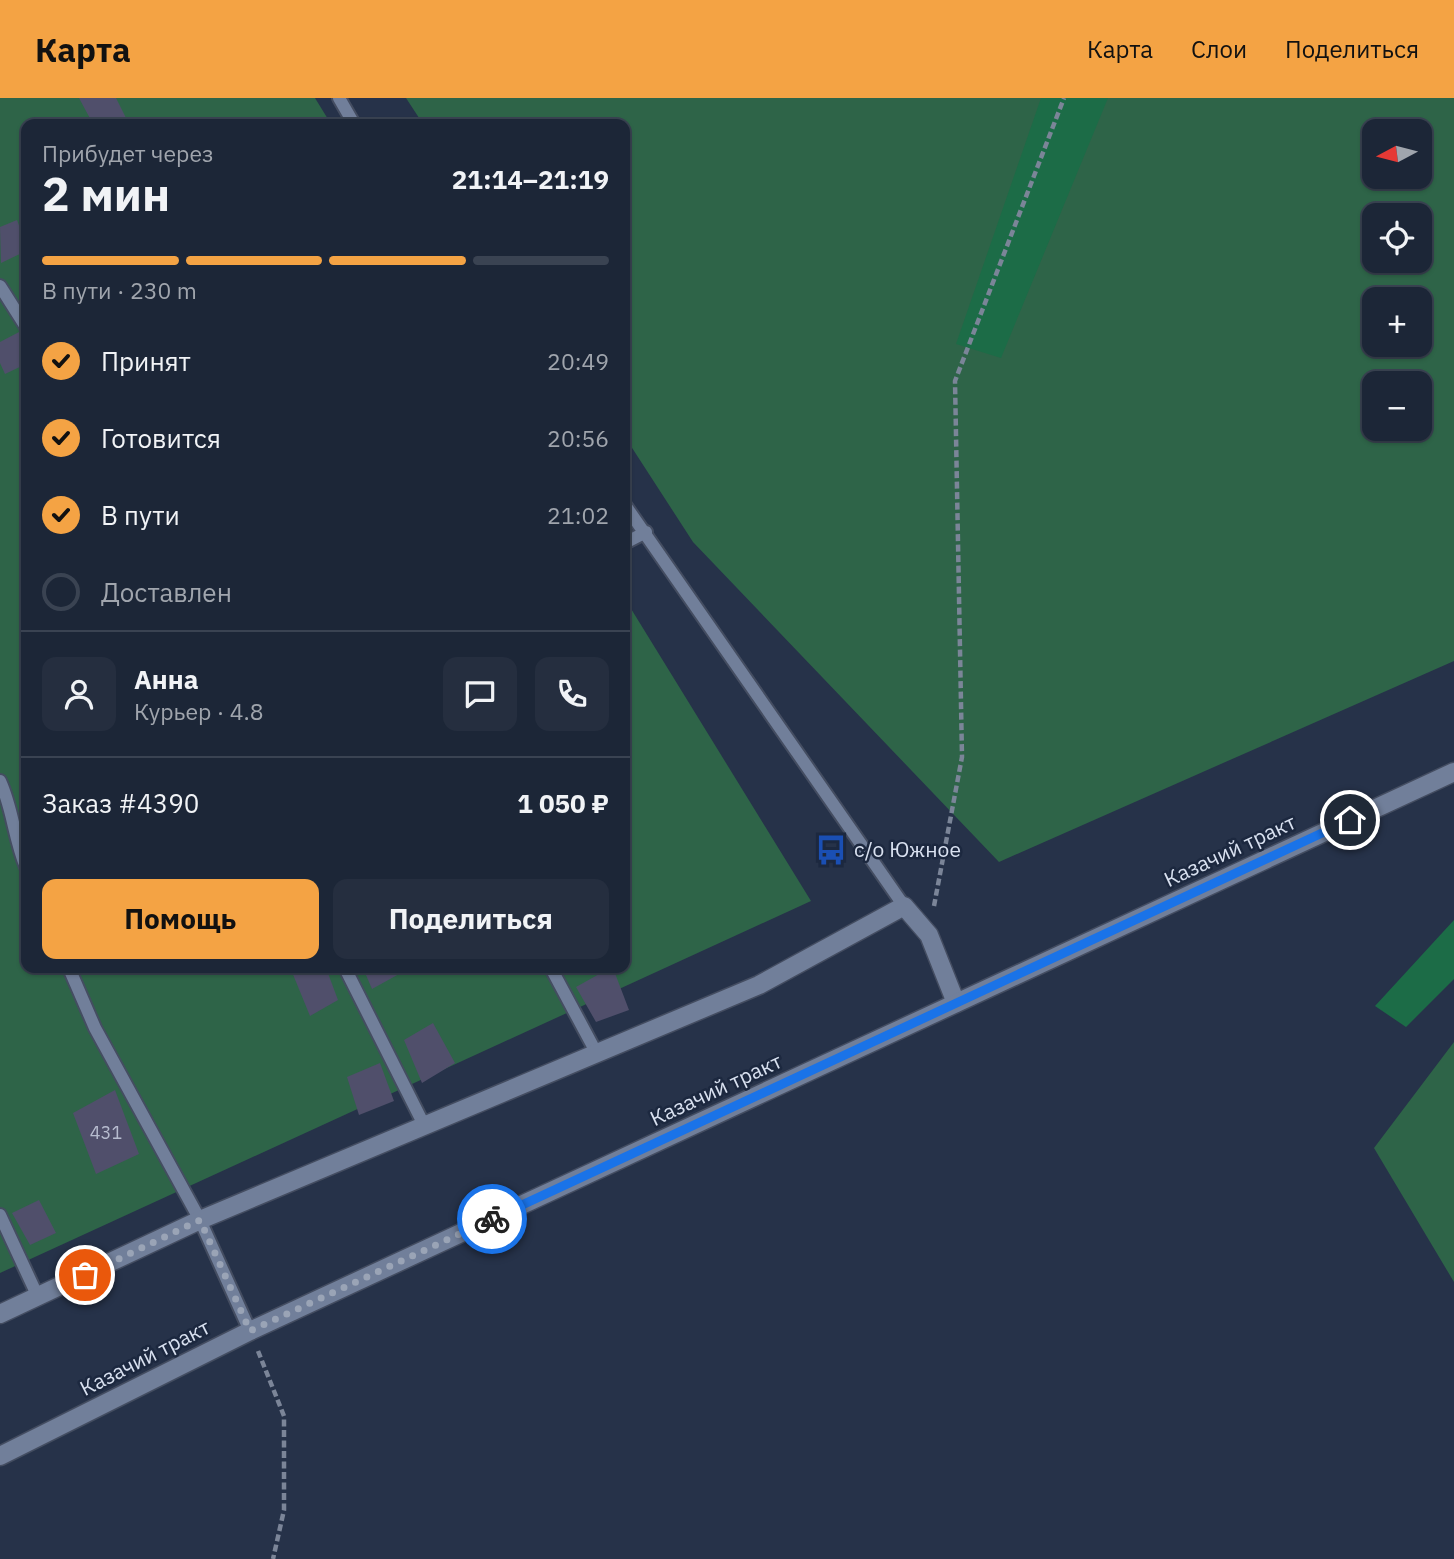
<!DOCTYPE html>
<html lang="ru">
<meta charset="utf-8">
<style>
:root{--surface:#1c2637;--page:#252e3f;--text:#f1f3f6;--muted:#a0a5ad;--line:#3a4352;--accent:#f4a344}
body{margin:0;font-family:"IBM Plex Sans",sans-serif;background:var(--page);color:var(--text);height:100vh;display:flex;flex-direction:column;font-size:26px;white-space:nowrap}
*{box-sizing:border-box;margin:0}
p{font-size:23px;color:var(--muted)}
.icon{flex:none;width:38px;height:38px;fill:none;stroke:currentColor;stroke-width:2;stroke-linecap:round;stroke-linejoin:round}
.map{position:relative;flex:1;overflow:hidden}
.panel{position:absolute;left:21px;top:21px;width:609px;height:854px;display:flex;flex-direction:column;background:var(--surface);border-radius:14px;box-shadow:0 2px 5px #0004,0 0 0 2px var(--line)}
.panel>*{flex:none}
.needle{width:46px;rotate:263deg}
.tools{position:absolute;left:1362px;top:21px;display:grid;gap:14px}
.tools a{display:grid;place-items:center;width:70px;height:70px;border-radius:14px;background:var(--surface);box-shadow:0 2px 5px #0004,0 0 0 2px var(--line);font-size:35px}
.pin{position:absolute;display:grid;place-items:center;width:60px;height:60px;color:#fff;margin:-30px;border:4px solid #fff;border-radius:50%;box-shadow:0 2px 7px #0007}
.courier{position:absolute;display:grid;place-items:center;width:70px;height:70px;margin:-35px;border:5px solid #1a73e8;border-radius:50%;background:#fff;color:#222;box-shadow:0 2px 9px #0007}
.summary em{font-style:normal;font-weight:700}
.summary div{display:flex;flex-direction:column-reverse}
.summary{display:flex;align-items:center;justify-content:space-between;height:119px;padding:0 21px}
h1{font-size:46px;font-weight:700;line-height:52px}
.bar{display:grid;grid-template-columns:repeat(4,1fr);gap:10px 7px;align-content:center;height:84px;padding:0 21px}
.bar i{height:9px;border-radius:5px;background:var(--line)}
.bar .current{background:var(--accent)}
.bar p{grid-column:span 4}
.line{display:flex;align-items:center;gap:18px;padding:0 21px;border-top:2px solid var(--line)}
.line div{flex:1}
.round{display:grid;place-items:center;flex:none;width:74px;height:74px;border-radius:14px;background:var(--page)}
ol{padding:0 21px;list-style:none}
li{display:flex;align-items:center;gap:21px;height:77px}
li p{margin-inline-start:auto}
li .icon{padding:7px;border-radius:50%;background:var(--accent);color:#111;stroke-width:4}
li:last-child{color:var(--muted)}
li i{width:38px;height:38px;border:4px solid var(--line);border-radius:50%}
.cta{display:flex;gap:14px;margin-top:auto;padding:14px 21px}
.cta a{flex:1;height:80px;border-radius:14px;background:var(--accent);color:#111;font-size:28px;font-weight:700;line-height:80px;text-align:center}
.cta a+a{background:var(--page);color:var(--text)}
header{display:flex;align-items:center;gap:42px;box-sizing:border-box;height:98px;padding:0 35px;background:var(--accent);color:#111}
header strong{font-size:33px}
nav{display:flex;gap:38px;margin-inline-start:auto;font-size:24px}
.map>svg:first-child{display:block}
</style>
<header>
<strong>Карта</strong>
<nav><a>Карта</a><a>Слои</a><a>Поделиться</a></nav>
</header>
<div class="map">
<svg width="1454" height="1461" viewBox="0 0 1454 1461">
<rect width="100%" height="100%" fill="#263249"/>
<path fill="#2e6448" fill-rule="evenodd" d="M0,0H315L331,26H26V870H625V501L811,803L0,1175Z
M406,0H1454V563L999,764L693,444L625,339V26H423ZM1374,33H1419V79H1374ZM1374,117H1419V163H1374ZM1374,201H1419V247H1374ZM1374,285H1419V331H1374Z
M1454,944V1184L1374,1050Z"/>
<path fill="#1c6c47" d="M1041,0H1108L1001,260L956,246Z
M1454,822V881L1406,929L1375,908Z"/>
<path fill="#504f6b" d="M79,0H116L126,20L115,26H93Z
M17,122L26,147V153L1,165L0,129Z
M21,233L26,246V266L5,276L0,265V244Z
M302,870H326L338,902L310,918L292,874Z
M363,870H396L399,876L372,891Z
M610,870H613L629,912L596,924L576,889Z
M433,925L455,965L422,985L404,942Z
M380,965L394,1003L359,1017L347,979Z
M115,992L139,1056L96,1076L73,1015Z
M39,1102L56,1135L30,1147L12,1115Z"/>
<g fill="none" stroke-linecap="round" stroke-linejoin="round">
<g stroke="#444d61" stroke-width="16">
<path id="service" d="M339,0L354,26
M0,188L26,229
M625,407L904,808
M625,445L646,434
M0,683C13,711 14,741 26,769
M69,870L95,930L200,1122L250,1233
M345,870L425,1029
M551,870L596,954
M0,1117L38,1199"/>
</g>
<g stroke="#444d61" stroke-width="21">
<path id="minor" d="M0,1216L200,1122L759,887L904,808L929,837L956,905"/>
</g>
<g stroke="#444d61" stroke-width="21">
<path id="secondary" d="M0,1358L250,1233L1454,674"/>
</g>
<path stroke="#7b8598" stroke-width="4.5" stroke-dasharray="7 3.5" stroke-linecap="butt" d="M934,808L962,659L955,283L1064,0
M258,1253L284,1318V1412L273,1461"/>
<use href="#service" stroke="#717f9a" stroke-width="12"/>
<use href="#minor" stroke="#717f9a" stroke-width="18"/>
<use href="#secondary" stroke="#717f9a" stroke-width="18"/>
</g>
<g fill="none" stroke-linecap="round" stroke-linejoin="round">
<path stroke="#9aa4b6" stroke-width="7" stroke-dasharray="0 12.6" d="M85,1177L200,1122L250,1233L492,1121"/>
<path stroke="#1a73e8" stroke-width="9" d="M492,1121L1350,722"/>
</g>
<defs>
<g id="bus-bare" transform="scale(2.415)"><path d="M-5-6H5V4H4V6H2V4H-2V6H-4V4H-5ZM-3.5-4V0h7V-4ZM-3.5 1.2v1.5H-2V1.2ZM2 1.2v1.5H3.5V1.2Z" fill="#1a4fb4" stroke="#1c283f" stroke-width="2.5" paint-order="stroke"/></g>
</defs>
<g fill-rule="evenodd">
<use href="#bus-bare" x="831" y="752"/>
</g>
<g text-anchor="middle" stroke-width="5" stroke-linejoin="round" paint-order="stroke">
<g font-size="18" fill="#b7bccf">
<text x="106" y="1041">431</text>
</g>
<g font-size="21" fill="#d9e1f0" stroke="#1c283f" text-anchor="start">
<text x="854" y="759">с/о Южное</text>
</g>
<g font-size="21" fill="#d9e1f0" stroke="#1c283f">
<text transform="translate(1230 753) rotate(-25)" y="7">Казачий тракт</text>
<text transform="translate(716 992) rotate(-25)" y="7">Казачий тракт</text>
<text transform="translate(145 1260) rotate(-27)" y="7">Казачий тракт</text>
</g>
</g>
</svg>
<div class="tools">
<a><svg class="needle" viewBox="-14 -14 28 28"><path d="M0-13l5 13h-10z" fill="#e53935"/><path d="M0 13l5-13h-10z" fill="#a0a5ad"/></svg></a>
<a><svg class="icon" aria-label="locate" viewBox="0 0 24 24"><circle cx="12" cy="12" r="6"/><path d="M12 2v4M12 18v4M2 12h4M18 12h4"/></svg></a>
<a>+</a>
<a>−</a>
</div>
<div class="pin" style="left:85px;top:1177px;background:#ea580c"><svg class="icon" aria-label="bag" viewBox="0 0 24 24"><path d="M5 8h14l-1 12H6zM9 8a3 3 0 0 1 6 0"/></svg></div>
<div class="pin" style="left:1350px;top:722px;background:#1f2937"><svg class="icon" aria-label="home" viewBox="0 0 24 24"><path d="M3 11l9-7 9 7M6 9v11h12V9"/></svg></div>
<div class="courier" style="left:492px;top:1121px"><svg class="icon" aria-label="bike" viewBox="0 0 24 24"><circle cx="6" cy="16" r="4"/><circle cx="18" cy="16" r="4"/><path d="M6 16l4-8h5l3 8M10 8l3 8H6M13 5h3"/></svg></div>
<section class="panel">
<div class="summary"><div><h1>2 мин</h1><p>Прибудет через</p></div><em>21:14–21:19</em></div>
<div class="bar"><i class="current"></i><i class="current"></i><i class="current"></i><i></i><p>В пути · 230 m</p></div>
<ol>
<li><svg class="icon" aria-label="check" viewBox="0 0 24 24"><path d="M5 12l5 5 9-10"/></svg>Принят<p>20:49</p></li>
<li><svg class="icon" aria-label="check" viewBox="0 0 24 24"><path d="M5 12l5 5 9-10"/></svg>Готовится<p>20:56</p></li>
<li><svg class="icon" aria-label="check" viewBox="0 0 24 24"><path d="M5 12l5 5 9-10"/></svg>В пути<p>21:02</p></li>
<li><i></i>Доставлен</li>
</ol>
<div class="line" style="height:126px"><a class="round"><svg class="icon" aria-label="person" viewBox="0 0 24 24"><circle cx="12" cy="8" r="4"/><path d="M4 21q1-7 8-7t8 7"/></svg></a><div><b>Анна</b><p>Курьер · 4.8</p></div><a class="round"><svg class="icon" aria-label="chat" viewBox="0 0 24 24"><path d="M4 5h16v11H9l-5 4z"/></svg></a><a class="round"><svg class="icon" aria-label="phone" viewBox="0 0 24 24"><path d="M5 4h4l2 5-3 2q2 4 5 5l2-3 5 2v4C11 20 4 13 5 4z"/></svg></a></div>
<div class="line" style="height:91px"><div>Заказ #4390</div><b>1 050 ₽</b></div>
<div class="cta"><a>Помощь</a><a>Поделиться</a></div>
</section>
</div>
